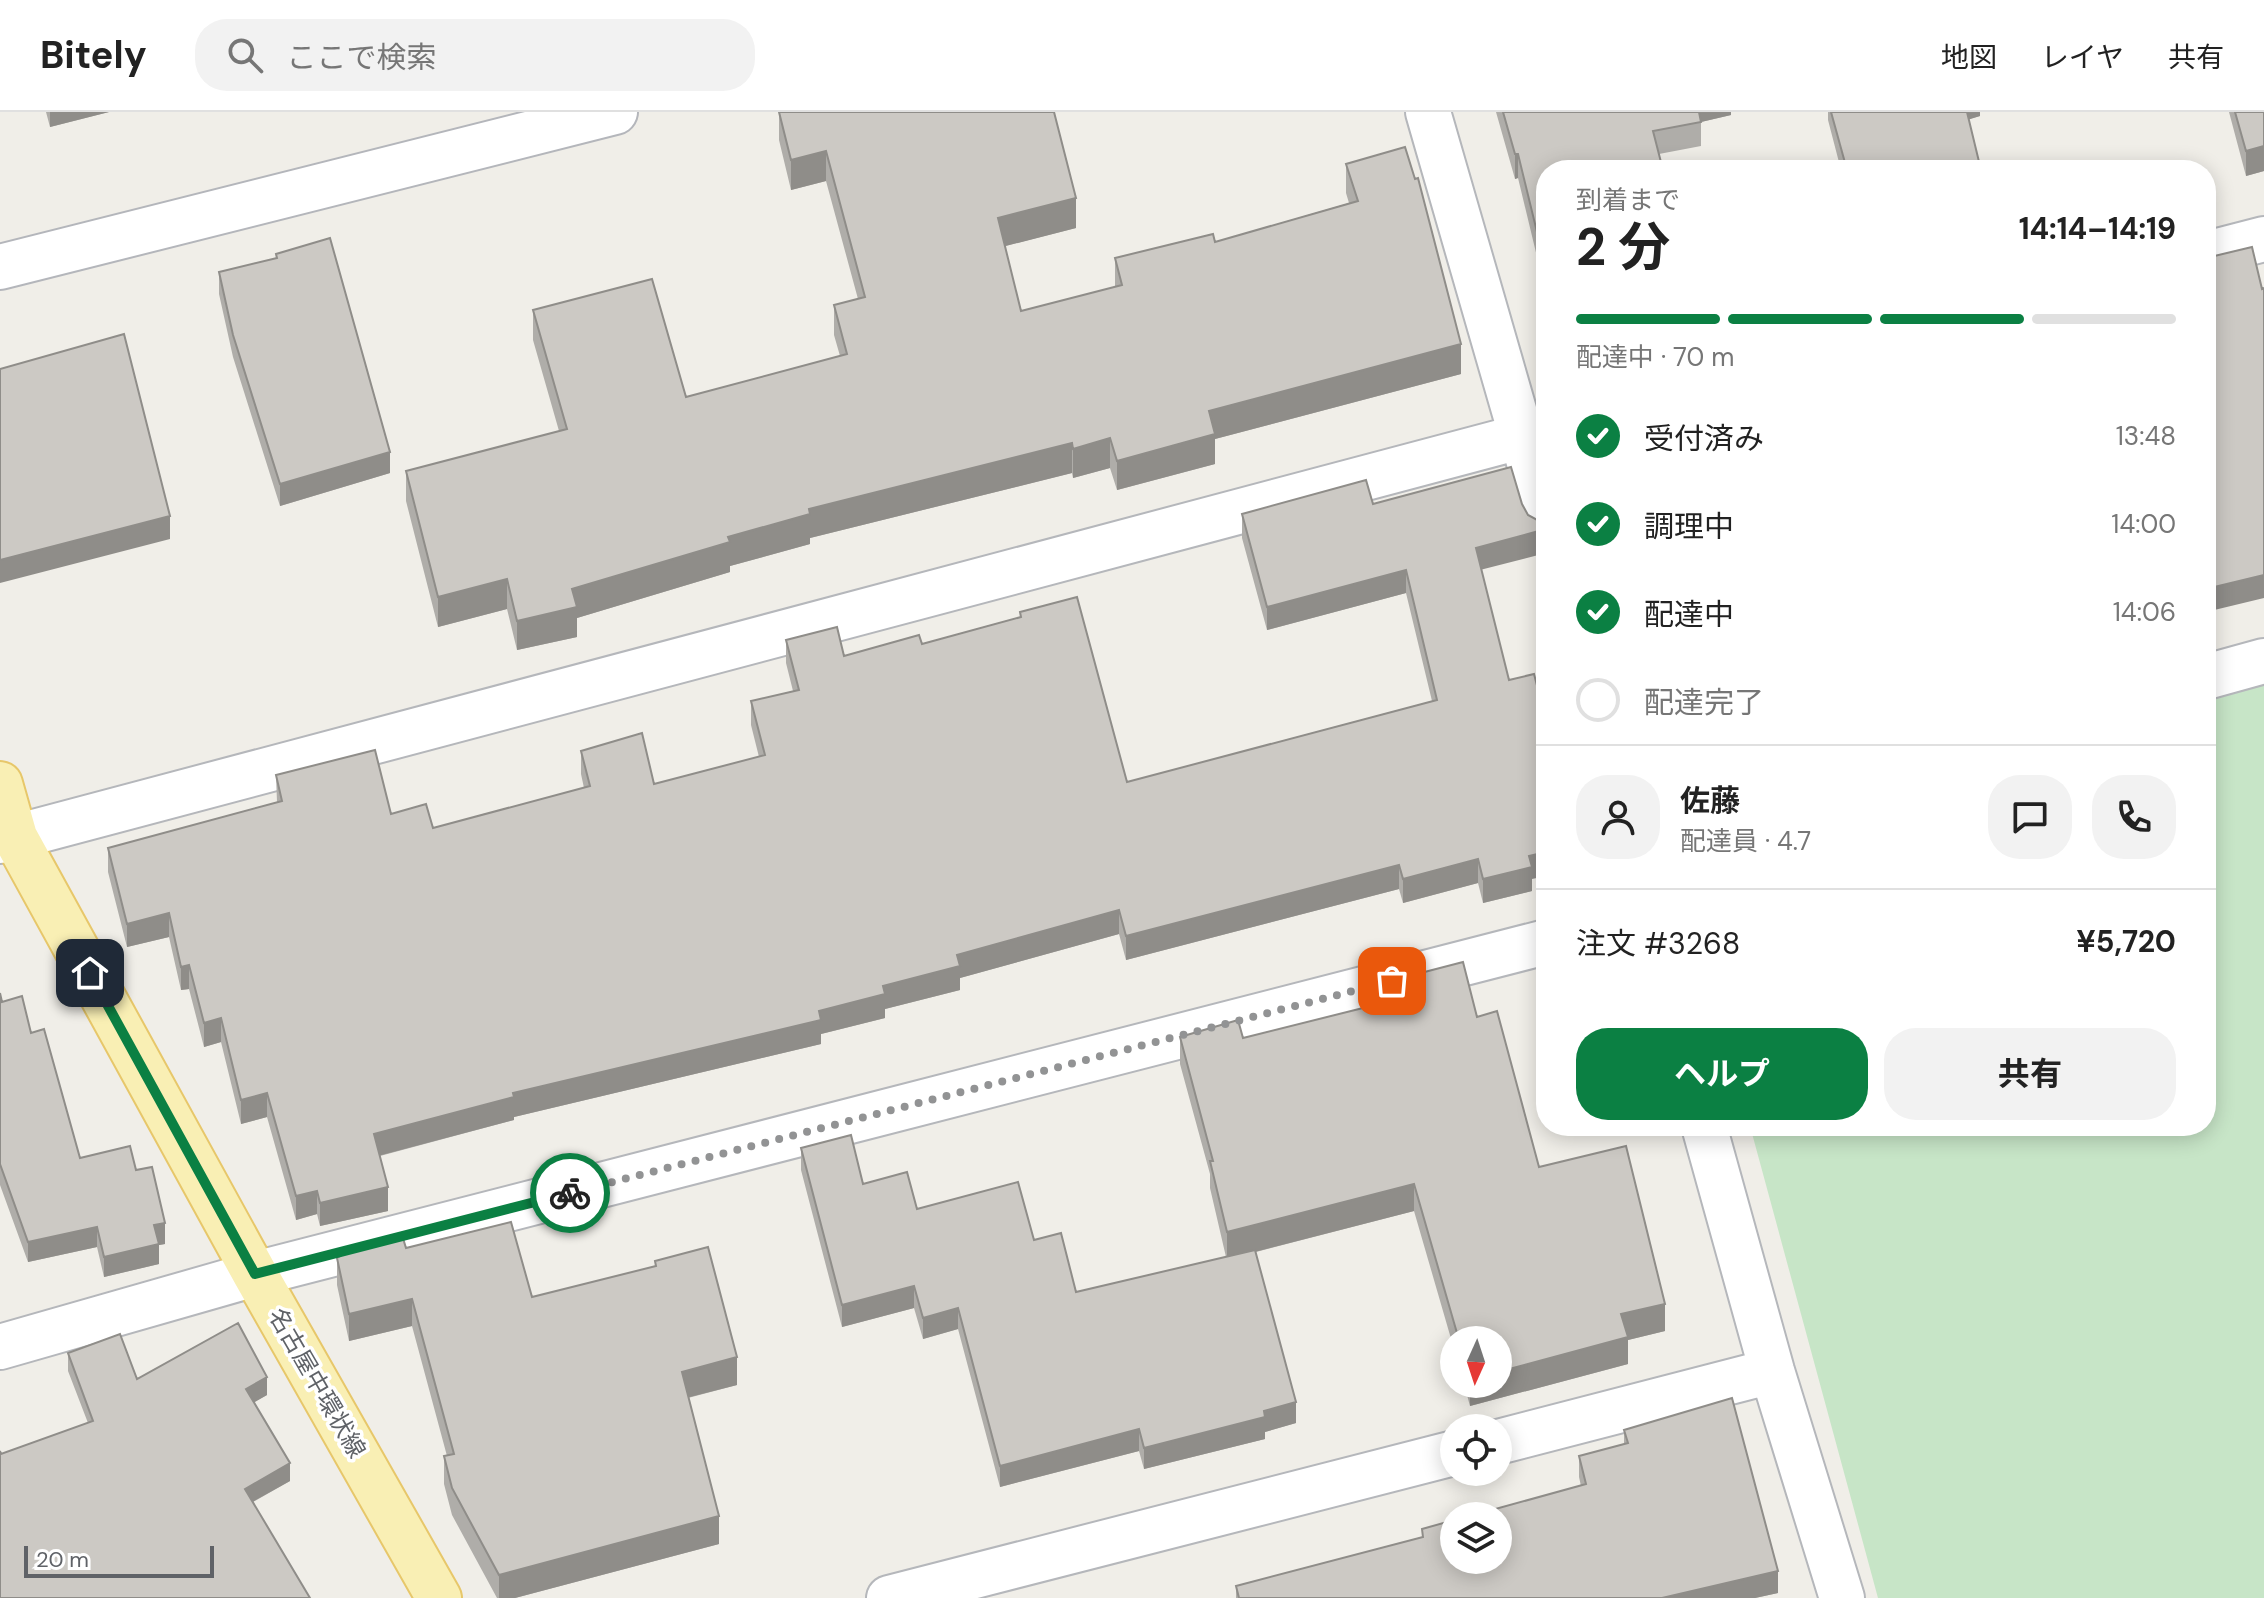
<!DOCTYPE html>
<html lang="ja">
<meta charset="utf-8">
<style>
:root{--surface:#fff;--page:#f2f2f2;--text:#222;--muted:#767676;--line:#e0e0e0;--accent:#0b8043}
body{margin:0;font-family:"DM Sans","Noto Sans JP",sans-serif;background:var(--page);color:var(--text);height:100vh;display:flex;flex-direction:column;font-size:30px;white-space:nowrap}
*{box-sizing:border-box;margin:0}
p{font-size:26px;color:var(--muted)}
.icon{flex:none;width:44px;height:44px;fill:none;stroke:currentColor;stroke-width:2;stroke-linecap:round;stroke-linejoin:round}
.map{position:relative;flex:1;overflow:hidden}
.details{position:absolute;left:1536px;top:48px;width:680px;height:976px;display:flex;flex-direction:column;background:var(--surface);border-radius:32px;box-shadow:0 4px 20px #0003}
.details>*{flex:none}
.needle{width:52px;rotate:183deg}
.buttons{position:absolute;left:1440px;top:1214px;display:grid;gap:16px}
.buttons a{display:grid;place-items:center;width:72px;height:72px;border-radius:50%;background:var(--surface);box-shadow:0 4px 20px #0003;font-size:40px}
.scale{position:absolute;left:24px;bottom:20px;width:190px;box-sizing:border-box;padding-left:8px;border:4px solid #5f6267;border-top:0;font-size:22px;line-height:28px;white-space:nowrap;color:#5f6267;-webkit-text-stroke:6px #fff;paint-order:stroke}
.pin{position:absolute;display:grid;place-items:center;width:68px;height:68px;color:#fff;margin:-34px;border-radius:16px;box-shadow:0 4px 12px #0006}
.courier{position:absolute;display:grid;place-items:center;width:80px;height:80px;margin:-40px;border:6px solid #0b8043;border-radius:50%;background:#fff;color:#222;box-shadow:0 2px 10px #0007}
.headline em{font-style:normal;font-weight:700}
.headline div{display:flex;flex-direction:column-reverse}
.headline{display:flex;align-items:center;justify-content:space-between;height:136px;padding:0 40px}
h1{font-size:52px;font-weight:700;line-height:60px}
.bar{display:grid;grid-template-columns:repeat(4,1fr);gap:12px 8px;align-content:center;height:96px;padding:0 40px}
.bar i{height:10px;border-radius:6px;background:var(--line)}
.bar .on{background:var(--accent)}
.bar p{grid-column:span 4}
.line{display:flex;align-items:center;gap:20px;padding:0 40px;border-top:2px solid var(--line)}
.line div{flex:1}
.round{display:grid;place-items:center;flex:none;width:84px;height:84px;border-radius:32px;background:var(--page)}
ol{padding:0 40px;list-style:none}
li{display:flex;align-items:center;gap:24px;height:88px}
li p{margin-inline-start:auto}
li .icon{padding:8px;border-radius:50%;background:var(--accent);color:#fff;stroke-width:4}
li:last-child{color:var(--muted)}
li i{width:44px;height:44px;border:4px solid var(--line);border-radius:50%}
.primary-button{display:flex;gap:16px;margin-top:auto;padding:16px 40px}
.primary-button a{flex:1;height:92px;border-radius:32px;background:var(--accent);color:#fff;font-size:32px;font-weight:700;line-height:92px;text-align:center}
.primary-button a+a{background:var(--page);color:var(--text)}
header{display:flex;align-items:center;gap:48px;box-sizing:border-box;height:112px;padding:0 40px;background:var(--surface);border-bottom:2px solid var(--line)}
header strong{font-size:38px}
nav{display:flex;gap:44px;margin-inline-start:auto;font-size:28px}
.search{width:560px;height:72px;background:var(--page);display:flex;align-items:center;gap:20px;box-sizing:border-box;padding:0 28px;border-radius:32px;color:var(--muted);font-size:30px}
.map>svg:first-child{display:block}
</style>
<header>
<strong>Bitely</strong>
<div class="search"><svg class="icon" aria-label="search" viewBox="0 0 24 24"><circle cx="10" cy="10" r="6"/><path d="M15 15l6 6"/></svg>ここで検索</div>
<nav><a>地図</a><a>レイヤ</a><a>共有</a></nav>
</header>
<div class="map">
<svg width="2264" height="1486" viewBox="0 0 2264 1486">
<rect width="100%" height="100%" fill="#f0eee8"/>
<path fill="#c7e5c7" d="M2264,556V1486H1878L1750,1014H2206V572Z"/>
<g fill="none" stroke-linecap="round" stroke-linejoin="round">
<g stroke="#b5b7bb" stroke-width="48">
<path id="street" d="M1428,0L1546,409
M2206,142L2264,127
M2206,565L2264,549
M0,729L1546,318
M1704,1014L1772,1259L1842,1486
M0,1235L255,1162L1546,830
M1498,1330L1772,1259
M889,1486L1454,1341"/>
</g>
<g stroke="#b4b6bb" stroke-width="48">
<path id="secondary" d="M0,155L615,0"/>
</g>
<g stroke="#e7c76a" stroke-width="48">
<path id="primary" d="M0,672L15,725L255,1162L439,1486"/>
</g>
<use href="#street" stroke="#fff" stroke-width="44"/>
<use href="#secondary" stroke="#fff" stroke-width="44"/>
<use href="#primary" stroke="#f9efb4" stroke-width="44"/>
</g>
<path fill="#afada9" d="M46,0H109L50,15Z
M779,0L1076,116L1005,134L1021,199L1115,175V146L1215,130L1349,91L1346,81V52L1461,262L1215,327V352L1117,378L1110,356L1073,366L1072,361L810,426V432L730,454V460L577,506V525L517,538L507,497L438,515L406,389V359L559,319L533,228V198L686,285L840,244L834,223V193L858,187L826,69L791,78L779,28Z
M1496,0H1731V3L1701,10V34L1659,42L1546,58V182L1518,66L1515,67Z
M1828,0H1980V4L1969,7L1981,58H1841L1828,8Z
M2229,0H2264V59L2246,64Z
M276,142L390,361L280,394L233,245L219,182V160L276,147Z
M1373,392L1481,458L1532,767V779L1483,791L1478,771L1403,791L1399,777L1126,848L1119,822L960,866V878L885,897V906L821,922V932L514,1005V1008L380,1044L388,1099L320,1114L317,1102L296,1108L267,1005L241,1012L221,930L204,935L189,877L181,878L169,825L127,835L108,760V736L277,690L276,663L433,716L584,676L581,662V639L654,672L759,645L751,613V589L793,579L786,551V528L844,544L922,532L1020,505V500L1127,670L1432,589L1406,481L1267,518L1242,426V402Z
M1386,870L1477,905L1539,1055L1665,1219L1628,1228V1252L1470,1294L1464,1272H1498V1228H1454V1237L1414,1099L1256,1140L1296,1311L1265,1320V1327L1144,1357L1139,1339L1000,1375L958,1217L923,1227L914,1196L842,1215L801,1058V1036L863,1072L917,1097L1034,1128L1076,1180L1226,1145L1210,1076V1062L1180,952V925L1243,926L1386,890Z
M0,881L2,890L31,921L80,1046L136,1058L165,1132L159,1133V1152L104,1165L97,1135L28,1150L0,1073Z
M406,1136L532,1185L655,1155V1149L737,1273L688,1286L719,1432L515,1486H497L452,1403L444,1372V1344H447L412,1214L349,1229L337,1173V1146Z
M68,1241L137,1267L267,1283L254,1290L290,1369L253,1390L1,1342L88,1311L68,1259Z
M1624,1318L1778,1481L1755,1486H1236V1474L1422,1425V1417L1581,1374L1579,1365V1344L1624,1332Z"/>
<path fill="#8f8d89" d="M50,0H109L50,15Z
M1696,0H1731V3L1701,10Z
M1964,0H1980V4L1964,9Z
M2264,34V59L2246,64V39Z
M826,39V69L791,78V48Z
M1515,42H1518V66L1515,67Z
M1076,86V116L998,136V106Z
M1461,232V262L1215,327V352L1117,378V349L1209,299Z
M1110,326V356L1073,366V337Z
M1072,331V361L810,426V432L730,454V460L577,506V525L517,538V509L572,477L809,397Z
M390,340V361L280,394V372Z
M170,404V427L0,471V448Z
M1546,417V441L1476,459V436Z
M1406,458V481L1267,518V495Z
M2264,463V486L2206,500V477Z
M507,467V497L438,515V485Z
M1546,740V764L1532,767V779L1483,791V767L1529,744Z
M1478,747V771L1403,791V767Z
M1399,753V777L1126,848V824Z
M1119,798V822L960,866V878L885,897V906L821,922V932L514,1005V1008L374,1045V1022L513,981L819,899L957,843Z
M169,801V825L127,835V812Z
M189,853V877L181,878V855Z
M221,906V930L204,935V911Z
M267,981V1005L241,1012V988Z
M1414,1072V1099L1227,1147V1120Z
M388,1075V1099L320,1114V1091Z
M317,1079V1102L296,1108V1084Z
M165,1111V1132L159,1133V1152L104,1165V1145L154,1113Z
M97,1115V1135L28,1150V1130Z
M914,1174V1196L842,1215V1193Z
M412,1187V1214L349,1229V1202Z
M1665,1192V1219L1628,1228V1252L1470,1294V1272H1498V1260L1621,1202Z
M958,1196V1217L923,1227V1206Z
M737,1245V1273L682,1287V1260Z
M267,1265V1283L246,1295V1277Z
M1296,1290V1311L1265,1320V1327L1144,1357V1336Z
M1139,1317V1339L1000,1375V1354Z
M290,1351V1369L245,1394V1377Z
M719,1404V1432L515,1486H499V1463Z
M1778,1459V1481L1755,1486H1662Z"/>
<path fill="#ccc9c4" stroke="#8f8d89" stroke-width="2" d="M779,0H1054L1076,86L998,106L1021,199L1122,173L1115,146L1213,122L1215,130L1358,89L1346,52L1405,35L1415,67L1418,66L1461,232L1209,299L1215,322L1117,349L1110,326L1073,337L1072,331L809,397L810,402L728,425L730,430L572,477L577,495L517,509L507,467L438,485L406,359L567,317L533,198L652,167L686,285L847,242L834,193L865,185L826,39L791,48Z
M1503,0H1699L1701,10L1653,19L1663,58H1546V157L1518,42H1515Z
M1831,0H1967L1981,58H1847Z
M2235,0H2264V34L2246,39Z
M330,126L390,340L280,372L233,223L219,160L277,146L276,142Z
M2252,135L2262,177L2264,176V463L2206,477V146Z
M124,222L170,404L0,448V257Z
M1511,355L1522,392L1528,403L1539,409H1546V417L1476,436L1509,568L1534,562L1546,608V740L1529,744L1532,755L1483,767L1478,747L1403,767L1399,753L1126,824L1119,798L957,843L960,854L883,874L885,882L819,899L821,908L513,981L514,985L374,1022L388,1075L320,1091L317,1079L296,1084L267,981L241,988L221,906L204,911L189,853L181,855L169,801L127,812L108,736L282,689L276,663L375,638L391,702L426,692L433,716L590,674L581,639L642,621L654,672L765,643L751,589L799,578L786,528L837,515L844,544L919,523L922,532L1021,505L1020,500L1077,485L1127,670L1437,588L1406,458L1267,495L1242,402L1366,368L1373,392Z
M1463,850L1477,905L1497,899L1539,1055L1626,1034L1665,1192L1621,1202L1628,1225L1498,1260V1228H1459L1414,1072L1227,1120L1210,1049H1213L1180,925L1238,908L1243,926L1391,889L1386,870Z
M0,881L2,890L22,884L31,921L44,917L80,1046L130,1034L136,1058L152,1055L165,1111L154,1113L159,1132L104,1145L97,1115L28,1130L0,1052Z
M851,1023L863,1072L907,1060L917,1097L1018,1070L1034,1128L1061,1121L1076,1180L1255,1138L1296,1290L1264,1299L1265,1305L1144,1336L1139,1317L1000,1354L958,1196L923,1206L914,1174L842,1193L801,1036Z
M511,1110L532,1185L656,1154L655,1149L708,1135L737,1245L682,1260L719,1404L499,1463L452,1376L444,1344L454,1342L412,1187L349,1202L337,1146L358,1134L402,1123L406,1136Z
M238,1211L267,1265L246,1277L290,1351L245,1377L310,1486H0V1339L1,1342L93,1309L68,1241L120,1222L137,1267Z
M1732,1286L1778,1459L1662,1486H1239L1236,1474L1423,1425L1422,1417L1454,1408V1448H1498V1404H1470L1586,1372L1579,1344L1628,1331L1624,1318Z"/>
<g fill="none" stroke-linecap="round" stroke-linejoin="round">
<path stroke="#929394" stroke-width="8" stroke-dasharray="0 14.4" d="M570,1081L1392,869"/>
<path stroke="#0b8043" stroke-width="10" d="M90,861L255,1162L570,1081"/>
</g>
<g text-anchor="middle" stroke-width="7" stroke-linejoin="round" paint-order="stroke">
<g font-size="24" fill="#5f6267" stroke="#fff">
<text transform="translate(317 1271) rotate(60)" y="8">名古屋中環状線</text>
</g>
</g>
</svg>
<div class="buttons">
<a><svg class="needle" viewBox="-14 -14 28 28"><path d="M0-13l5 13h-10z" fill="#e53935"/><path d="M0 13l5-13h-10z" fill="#767676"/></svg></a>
<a><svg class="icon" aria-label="locate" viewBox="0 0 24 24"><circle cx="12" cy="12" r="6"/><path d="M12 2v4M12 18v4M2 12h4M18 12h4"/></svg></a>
<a><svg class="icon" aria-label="layers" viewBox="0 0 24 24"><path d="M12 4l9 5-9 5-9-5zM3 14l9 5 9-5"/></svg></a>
</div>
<div class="scale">20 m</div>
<div class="pin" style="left:1392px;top:869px;background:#ea580c"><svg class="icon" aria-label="bag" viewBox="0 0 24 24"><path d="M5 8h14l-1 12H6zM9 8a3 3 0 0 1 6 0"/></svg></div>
<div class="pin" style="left:90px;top:861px;background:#1f2937"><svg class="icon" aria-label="home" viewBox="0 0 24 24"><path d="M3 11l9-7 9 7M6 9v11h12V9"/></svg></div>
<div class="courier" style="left:570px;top:1081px"><svg class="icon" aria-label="bike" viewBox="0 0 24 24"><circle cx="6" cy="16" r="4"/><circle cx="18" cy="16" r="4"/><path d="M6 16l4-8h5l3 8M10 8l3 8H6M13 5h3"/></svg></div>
<section class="details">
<div class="headline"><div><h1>2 分</h1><p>到着まで</p></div><em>14:14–14:19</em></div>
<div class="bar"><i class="on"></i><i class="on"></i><i class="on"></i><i></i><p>配達中 · 70 m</p></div>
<ol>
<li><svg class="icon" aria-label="check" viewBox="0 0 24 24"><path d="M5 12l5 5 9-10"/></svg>受付済み<p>13:48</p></li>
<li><svg class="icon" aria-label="check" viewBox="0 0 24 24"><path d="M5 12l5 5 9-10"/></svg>調理中<p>14:00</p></li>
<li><svg class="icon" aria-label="check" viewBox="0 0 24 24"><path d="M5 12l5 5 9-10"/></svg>配達中<p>14:06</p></li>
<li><i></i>配達完了</li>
</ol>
<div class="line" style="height:144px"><a class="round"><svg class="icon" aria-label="person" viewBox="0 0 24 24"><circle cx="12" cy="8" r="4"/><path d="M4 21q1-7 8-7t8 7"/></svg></a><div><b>佐藤</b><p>配達員 · 4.7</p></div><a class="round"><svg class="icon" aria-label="chat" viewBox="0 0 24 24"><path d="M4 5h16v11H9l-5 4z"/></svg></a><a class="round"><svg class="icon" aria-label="phone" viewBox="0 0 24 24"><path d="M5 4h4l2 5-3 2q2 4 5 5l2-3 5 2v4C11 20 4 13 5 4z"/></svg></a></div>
<div class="line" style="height:104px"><div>注文 #3268</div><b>¥5,720</b></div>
<div class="primary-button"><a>ヘルプ</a><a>共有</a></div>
</section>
</div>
